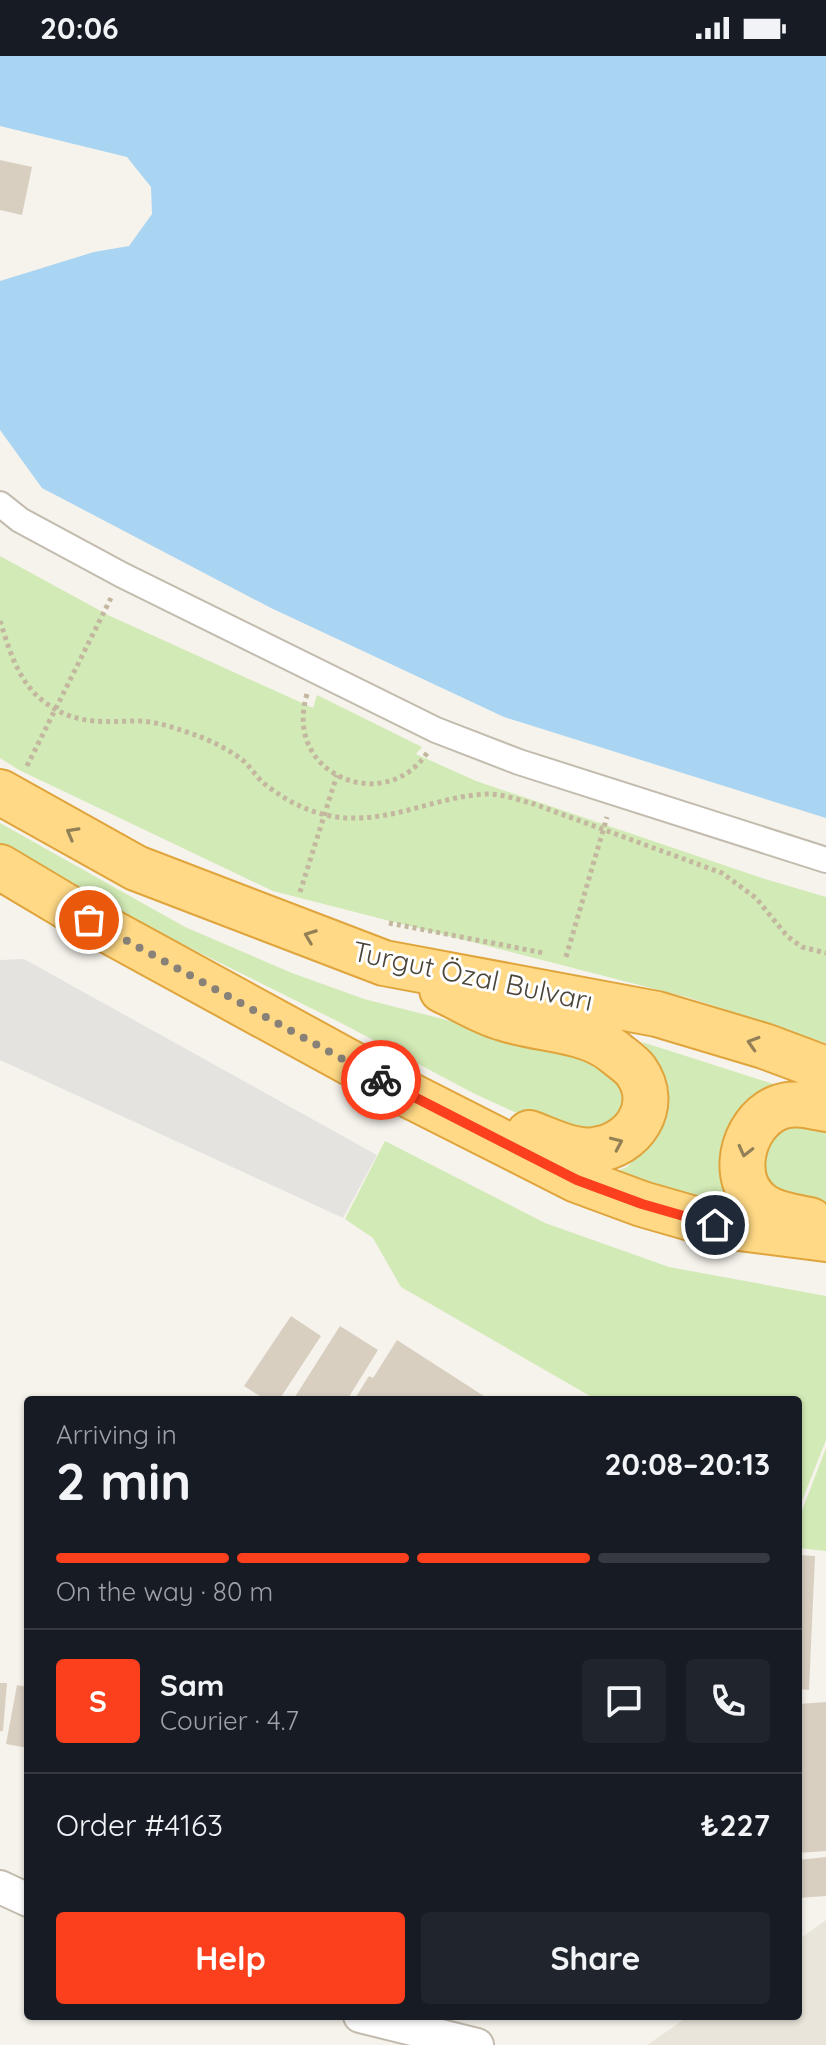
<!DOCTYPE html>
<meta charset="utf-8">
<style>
:root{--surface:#171b24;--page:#20242c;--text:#f1f3f6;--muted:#9ea1a6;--line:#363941;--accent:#fc3f1d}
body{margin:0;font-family:Quicksand,sans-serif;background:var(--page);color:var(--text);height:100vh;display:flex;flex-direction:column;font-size:30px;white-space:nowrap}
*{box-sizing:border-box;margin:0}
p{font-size:26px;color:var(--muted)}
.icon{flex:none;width:44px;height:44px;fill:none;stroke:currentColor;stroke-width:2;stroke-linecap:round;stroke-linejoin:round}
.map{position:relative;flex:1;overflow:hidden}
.panel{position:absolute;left:24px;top:1340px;width:778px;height:624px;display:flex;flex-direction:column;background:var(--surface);border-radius:8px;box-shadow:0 2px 6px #0004}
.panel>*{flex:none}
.pin{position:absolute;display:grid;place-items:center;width:68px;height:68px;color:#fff;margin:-34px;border:4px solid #fff;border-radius:50%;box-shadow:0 2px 8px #0007}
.courier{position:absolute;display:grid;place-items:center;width:80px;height:80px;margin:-40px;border:6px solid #fc3f1d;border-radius:50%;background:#fff;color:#222;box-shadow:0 2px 10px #0007}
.headline em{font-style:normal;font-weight:700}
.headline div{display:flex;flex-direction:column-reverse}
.headline{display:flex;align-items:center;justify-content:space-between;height:136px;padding:0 32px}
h1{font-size:52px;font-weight:700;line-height:60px}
.bar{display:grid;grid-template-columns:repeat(4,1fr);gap:12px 8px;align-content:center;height:96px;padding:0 32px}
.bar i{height:10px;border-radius:6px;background:var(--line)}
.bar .on{background:var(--accent)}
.bar p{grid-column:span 4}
.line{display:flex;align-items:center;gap:20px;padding:0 32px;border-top:2px solid var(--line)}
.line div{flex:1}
.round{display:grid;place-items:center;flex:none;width:84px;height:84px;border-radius:8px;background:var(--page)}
.primary-button{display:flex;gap:16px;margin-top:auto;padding:16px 32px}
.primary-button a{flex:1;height:92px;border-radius:8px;background:var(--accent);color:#fff;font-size:32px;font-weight:700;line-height:92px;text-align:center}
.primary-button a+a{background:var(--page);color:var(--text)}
.status{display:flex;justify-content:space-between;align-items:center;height:56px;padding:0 40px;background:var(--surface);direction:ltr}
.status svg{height:22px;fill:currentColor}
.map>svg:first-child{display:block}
</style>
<div class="status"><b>20:06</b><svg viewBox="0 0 49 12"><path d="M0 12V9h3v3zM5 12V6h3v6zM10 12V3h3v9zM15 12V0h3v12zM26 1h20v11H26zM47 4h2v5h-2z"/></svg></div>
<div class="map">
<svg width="826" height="1989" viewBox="0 0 826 1989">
<rect width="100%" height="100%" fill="#f6f3ec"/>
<path fill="#eae5da" d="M826,1864V1989H647L689,1960H798V1884Z"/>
<path fill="#d2eab5" d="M0,500L110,560L313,652L317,639L422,691L416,698L476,725L765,823L826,841V987L690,942L273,835L19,714L0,702Z
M0,767L185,871L292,917L364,943L589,1000L630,1035L616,1076L562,1078L473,1037L345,969L152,873L17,800L0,789Z
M642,986L786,1032L740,1154L608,1119L627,1111L653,1083L663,1038L660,1012Z
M791,1067L826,1072V1155L766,1130L758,1099L767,1077Z
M385,1085L545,1167L669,1211L826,1240V1384L798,1455V1344H597L401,1231L373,1182L345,1163Z
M826,1392V1495L798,1492V1465Z"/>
<path fill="#e5e3e0" d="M24,903L377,1099L343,1162L0,1004V904Z"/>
<path fill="#a9d4f2" d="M0,0H826V762L504,661L271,552L42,432L0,374V225L94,196L129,190L152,158L151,131L127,101L0,70Z"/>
<path fill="#d8cfc1" d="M0,104L32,111L22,159L0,154Z
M291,1260L321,1280L279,1344H266L244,1330Z
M340,1270L378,1294L347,1344H293Z
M397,1284L490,1344H354L369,1320L373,1322Z
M798,1499L815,1500L809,1634L798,1633Z
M0,1627H7L3,1675H0Z
M17,1629L28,1631V1692L6,1688Z
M826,1646V1795L798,1797V1648Z
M826,1801V1840L798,1842V1804Z"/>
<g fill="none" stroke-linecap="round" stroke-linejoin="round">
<g stroke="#c2bbae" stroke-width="28">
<path id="pedestrian" d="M0,448L20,464L122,519L436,674L519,706L826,804"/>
</g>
<g stroke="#c2bbae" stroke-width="36">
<path id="minor" d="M0,1831L28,1844
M360,1960L477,1989"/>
</g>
<g stroke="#e0a43c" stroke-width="48">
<path id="trunk" d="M0,736L136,812L384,907L657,958L764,990L826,1013
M0,811L89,864L409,1039L577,1124L642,1148L715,1169L826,1183
M442,934C462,943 482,956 503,962C538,974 583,972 613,995C620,1001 631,1008 636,1015C661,1050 633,1090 594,1094C573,1097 549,1084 529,1077
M810,1164C794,1161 777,1159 763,1150C728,1126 741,1068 777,1052C793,1045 810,1050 826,1053"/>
</g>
<path stroke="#c4b79f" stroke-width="5" stroke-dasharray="4 4" stroke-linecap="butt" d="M0,565C9,593 18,625 42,644C72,668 97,666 133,665C155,664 178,673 198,680C212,685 229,694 241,703C251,710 256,722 266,729C288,746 310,757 337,761C390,768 436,740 487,738C503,738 519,744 534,748L722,817L756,842L787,880L802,891L826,897
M307,638C282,719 385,760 427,697
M27,710L111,542
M300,836L337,719
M389,867L544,897
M566,901L607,761"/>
<use href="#pedestrian" stroke="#fff" stroke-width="24"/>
<use href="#minor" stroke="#fff" stroke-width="32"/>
<use href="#trunk" stroke="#ffd985" stroke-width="44"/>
</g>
<defs><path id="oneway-chevron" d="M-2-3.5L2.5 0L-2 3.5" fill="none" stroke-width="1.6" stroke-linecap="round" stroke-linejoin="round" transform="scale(2)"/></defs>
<g stroke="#938057">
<use href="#oneway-chevron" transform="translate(72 777) rotate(-151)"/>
<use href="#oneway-chevron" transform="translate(310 880) rotate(-159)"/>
<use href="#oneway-chevron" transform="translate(753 987) rotate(-163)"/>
<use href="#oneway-chevron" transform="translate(617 1087) rotate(-24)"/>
<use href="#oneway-chevron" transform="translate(745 1095) rotate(104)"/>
</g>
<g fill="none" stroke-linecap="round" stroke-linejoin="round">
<path stroke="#878178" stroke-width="8" stroke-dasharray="0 14.4" d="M89,864L381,1024"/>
<path stroke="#fc3f1d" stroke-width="10" d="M381,1024L577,1124L642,1148L715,1169"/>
</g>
<g text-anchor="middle" stroke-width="6" stroke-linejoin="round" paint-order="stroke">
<g font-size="28" fill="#4b4439" stroke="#fff">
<text transform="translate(473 920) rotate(12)" y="10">Turgut Özal Bulvarı</text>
</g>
</g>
</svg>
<div class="pin" style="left:89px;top:864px;background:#ea580c"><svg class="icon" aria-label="bag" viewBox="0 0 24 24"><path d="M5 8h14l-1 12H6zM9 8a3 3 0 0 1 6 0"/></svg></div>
<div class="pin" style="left:715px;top:1169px;background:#1f2937"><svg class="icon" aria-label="home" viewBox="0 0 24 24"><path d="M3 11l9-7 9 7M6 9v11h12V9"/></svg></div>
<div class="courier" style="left:381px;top:1024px"><svg class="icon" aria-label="bike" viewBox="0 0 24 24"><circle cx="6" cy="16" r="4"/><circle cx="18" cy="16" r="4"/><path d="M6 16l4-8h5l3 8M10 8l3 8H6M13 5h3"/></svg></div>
<section class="panel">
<div class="headline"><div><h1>2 min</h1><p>Arriving in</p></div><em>20:08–20:13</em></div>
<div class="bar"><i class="on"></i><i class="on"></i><i class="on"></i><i></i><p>On the way · 80 m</p></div>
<div class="line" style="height:144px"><b class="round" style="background:var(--accent);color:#fff">S</b><div><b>Sam</b><p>Courier · 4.7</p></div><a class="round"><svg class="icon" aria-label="chat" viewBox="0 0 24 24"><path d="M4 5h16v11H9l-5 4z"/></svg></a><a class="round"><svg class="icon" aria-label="phone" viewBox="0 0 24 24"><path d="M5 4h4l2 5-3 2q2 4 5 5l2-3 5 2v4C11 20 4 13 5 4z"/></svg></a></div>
<div class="line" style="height:104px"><div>Order #4163</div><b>₺227</b></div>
<div class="primary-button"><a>Help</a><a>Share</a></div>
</section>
</div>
